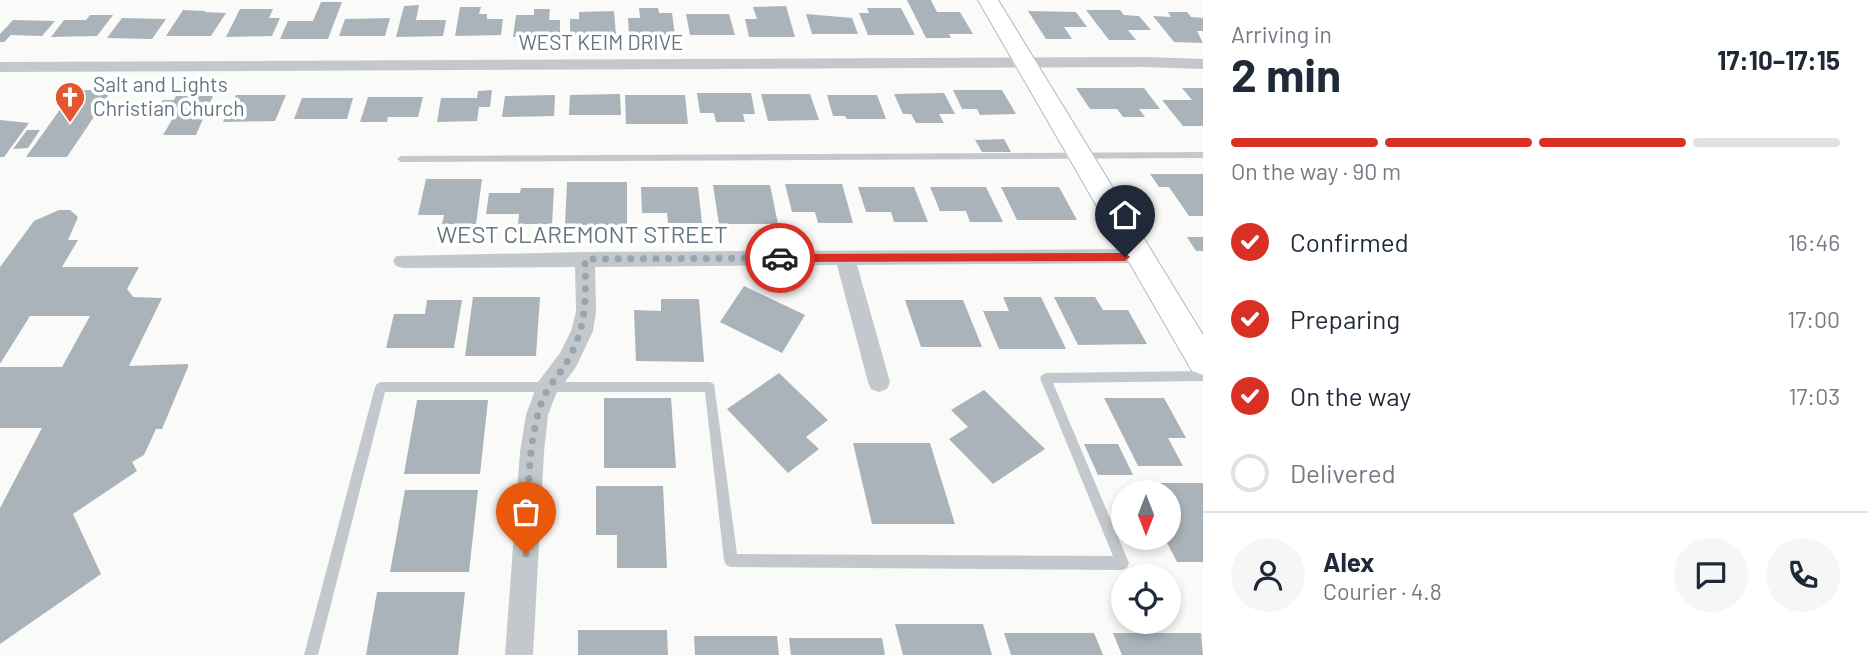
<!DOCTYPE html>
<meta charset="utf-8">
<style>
:root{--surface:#fff;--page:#f6f6f7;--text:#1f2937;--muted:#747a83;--line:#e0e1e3;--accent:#d93025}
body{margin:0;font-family:Barlow,sans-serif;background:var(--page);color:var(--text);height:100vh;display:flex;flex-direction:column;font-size:26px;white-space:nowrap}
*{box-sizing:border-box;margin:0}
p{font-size:23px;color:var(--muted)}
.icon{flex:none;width:38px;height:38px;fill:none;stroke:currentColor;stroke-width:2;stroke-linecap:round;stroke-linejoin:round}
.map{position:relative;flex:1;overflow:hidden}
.sheet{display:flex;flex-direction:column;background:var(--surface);width:665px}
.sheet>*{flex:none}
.needle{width:46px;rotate:180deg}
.controls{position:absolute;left:1111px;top:480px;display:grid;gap:14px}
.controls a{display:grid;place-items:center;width:70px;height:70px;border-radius:50%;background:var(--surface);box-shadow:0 4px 10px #0003;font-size:35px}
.pin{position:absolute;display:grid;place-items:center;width:60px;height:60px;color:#fff;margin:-72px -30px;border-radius:50% 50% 50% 0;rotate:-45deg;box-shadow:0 0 7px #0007}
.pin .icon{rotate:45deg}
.courier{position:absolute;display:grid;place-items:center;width:70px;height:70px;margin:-35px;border:5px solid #d93025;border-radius:50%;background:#fff;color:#222;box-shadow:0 2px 9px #0007}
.overview em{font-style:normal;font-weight:700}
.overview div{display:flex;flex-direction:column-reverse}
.overview{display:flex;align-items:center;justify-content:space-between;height:119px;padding:0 28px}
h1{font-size:46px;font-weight:700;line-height:52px}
.bar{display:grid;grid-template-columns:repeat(4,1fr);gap:10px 7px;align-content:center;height:84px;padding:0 28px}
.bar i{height:9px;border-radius:5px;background:var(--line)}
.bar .selected{background:var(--accent)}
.bar p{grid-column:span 4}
.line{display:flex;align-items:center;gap:18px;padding:0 28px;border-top:2px solid var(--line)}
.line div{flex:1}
.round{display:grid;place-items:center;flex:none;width:74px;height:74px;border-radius:37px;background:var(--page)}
ol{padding:0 28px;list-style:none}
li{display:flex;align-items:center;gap:21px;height:77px}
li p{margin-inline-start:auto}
li .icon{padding:7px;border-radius:50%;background:var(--accent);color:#fff;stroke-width:4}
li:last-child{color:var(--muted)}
li i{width:38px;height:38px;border:4px solid var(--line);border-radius:50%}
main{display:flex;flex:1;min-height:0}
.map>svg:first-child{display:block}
</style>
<main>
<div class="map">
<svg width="1203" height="655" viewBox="0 0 1203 655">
<rect width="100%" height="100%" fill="#fafaf8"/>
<path fill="#aab3b9" d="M907,0H931L937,12H960L973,34H949L951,38H926Z
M321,2H342L328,39H280L288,21H313Z
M419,5L416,20H446L443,36L396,37L404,6Z
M786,6L795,37H749L745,19H757L753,7Z
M460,7H481L479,14H487V19H503L501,35L455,36Z
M639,8H658L659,13H672L675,36H629L628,18H640Z
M867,8H901L915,35H868L859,13H869Z
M240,9H273L269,18H280L272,36L226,37Z
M534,9H550L549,20H560V36L513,37L516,15H534Z
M183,10L206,11L204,12L226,13L211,36H166Z
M1086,10H1120L1124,15L1139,16L1151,30H1128L1136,40H1109Z
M614,11L616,35L570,36V19H579V12Z
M1028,11L1076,12L1087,27H1064L1072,39H1046Z
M1168,12H1187L1191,17L1203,18V31H1197L1203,43L1174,42L1153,16L1171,17Z
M686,14H729L735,35H690Z
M806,14L852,18L858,34H812Z
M90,15H113L97,36L51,37L64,20H86Z
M122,18L166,19L152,39L107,38Z
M390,18L385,36H339L345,19Z
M13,20L55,21L42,36L11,35L4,42H0V34Z
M1076,88H1144L1160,109H1139L1145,117H1123L1117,109H1090Z
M1182,88H1203V126H1183L1162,100H1192Z
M74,90H112L67,157H26Z
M492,90L490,107H479L477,121L437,122L441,98H477L478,91Z
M953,90H1002L1016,114L980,115L977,109H962Z
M697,93H751L755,114H743L745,122H716L714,113H700Z
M944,93L955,114H939L944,123H916L911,114H903L894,94Z
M620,94L621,115H569L570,95Z
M761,94H810L819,120L768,121Z
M236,95H286L275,121L223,122Z
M555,95L554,116L502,117L505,96Z
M625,95H685L688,124H626Z
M827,95H877L886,119H847L845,116H833Z
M176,96H213L196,135H163L173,118H152L163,100H174Z
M368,97H423L418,117H388L387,122H360Z
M302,98H353L347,119H294Z
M0,120L29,123L4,157H0Z
M27,130H40L28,148L13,149Z
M1004,139L1011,152H982L975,140Z
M1150,174H1203V216H1189L1169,187H1159Z
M426,179H482L476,224H442L444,215H418Z
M567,182H627V225H565Z
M785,184H842L853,223H818L815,212H792Z
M713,185H770L778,224H719Z
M641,187H698L702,223H668L667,213H642Z
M858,187H914L928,222H894L891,212H866Z
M930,187H986L1003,222H970L966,211H940Z
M1001,187H1059L1077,220H1017Z
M521,188H554L552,224H518L519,214H486L489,193H520Z
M59,210H70L78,217L68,240H78L62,267H139L127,289L133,297L162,298L129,366L188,364V367L162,429H156L144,455L132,462L137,471L73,514L101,574L0,644V508L42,428H0V367H62L90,316H30L0,364V267L34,221Z
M1187,237H1203V251H1196Z
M744,286L805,315L782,353L720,322Z
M473,297H540L536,356H465Z
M1003,297H1041L1066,349H999L983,311H1009Z
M1054,297H1095L1103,310H1128L1147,344L1078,345Z
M661,299H699L704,362L636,361L634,310L661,311Z
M427,300H462L454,348H386L394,314H425Z
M905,300H963L982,347H921Z
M779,373L828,420L806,437L819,449L788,473L727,409Z
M984,390L1045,449L993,484L949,439L968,427L951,410Z
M604,398H671L676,468H604Z
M1104,398H1164L1186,438H1168L1183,466H1138Z
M417,400H488L480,474H404Z
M853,443H930L955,524H872Z
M1084,444H1118L1133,475H1098Z
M1138,483H1203V562H1177L1164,537H1169V492H1142Z
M596,486H663L667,568H617V535H596Z
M405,490H478L469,572H390Z
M377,592H465L458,655H366Z
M895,624H983L992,655H903Z
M578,630H667L668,655H578Z
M1004,633H1094L1103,655H1011Z
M1113,633H1201L1203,655H1122Z
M694,636H777L779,655H695Z
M789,638H882L885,655H791Z"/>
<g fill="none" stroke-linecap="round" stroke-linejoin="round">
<g stroke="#b3babf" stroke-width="2">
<path id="secondary" d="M978,0H998L1203,335V375L1192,371Z"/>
</g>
<path fill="#c3c8cc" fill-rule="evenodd" d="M1203,152V158L401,162L397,159L401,156Z
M1203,371V381L1053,383L1129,563L1127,568L1122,570L731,567L726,565L724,560L705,392H385L318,655H304L375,387L377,384L381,382H710L714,384L737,554L1113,556L1040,378L1042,375L1046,373Z"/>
<path fill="#c3c8cc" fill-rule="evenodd" d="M1146,57L1203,59V69L1146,67L0,72V62Z
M1141,249L1148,251L1151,256L1148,261L1141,263L857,265L890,382L887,389L879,392L871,389L868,382L837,265L595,267L596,312L593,331L576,367L556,394L548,415L544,452L533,655H505L520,452L526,415L538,382L560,353L571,331L576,312L575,267L403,268L396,266L393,261L396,256L585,252Z"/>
<use href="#secondary" fill="#fff" fill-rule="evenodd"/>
</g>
<path fill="#d93025" d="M1125,253L1130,257L1125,261L780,262L775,258L780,254Z"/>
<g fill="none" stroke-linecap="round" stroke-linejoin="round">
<path stroke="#99a4ac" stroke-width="7" stroke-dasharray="0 12.6" d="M526,554C529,508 526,458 538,414C545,385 557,381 569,358C587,326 586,295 585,259L780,258"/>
</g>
<defs>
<g id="church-pin" transform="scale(1.575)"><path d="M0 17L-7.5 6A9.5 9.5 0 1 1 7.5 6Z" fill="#e4572e" stroke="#fff"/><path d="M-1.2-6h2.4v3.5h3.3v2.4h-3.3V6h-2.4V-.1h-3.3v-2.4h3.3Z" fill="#fff"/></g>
</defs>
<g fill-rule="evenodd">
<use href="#church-pin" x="70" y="97"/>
</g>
<g text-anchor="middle" stroke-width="7" stroke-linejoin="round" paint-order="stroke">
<g font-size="21" fill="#657683" stroke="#fff">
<text x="601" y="50">WEST KEIM DRIVE</text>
</g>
<g font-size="21" fill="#657683" stroke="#fff" text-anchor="start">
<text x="93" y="92">Salt and Lights<tspan x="93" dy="24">Christian Church</tspan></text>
</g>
<g font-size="24" fill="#657683" stroke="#fff">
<text x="582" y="243">WEST CLAREMONT STREET</text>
</g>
</g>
</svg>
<div class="controls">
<a><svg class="needle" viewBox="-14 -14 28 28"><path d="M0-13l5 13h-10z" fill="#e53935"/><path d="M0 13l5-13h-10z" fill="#747a83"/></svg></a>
<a><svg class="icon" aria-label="locate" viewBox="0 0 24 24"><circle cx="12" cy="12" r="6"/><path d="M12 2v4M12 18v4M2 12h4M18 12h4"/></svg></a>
</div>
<div class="pin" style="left:526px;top:554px;background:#ea580c"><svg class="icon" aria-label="bag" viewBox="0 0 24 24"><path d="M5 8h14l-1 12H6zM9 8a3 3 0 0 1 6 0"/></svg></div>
<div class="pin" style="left:1125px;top:257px;background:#1f2937"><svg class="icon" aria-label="home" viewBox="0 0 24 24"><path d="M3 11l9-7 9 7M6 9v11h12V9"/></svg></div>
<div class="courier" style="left:780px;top:258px"><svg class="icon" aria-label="car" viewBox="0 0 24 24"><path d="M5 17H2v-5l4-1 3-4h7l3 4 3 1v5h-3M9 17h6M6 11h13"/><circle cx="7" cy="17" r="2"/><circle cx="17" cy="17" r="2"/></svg></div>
</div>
<section class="sheet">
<div class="overview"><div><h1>2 min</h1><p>Arriving in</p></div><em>17:10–17:15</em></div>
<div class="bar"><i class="selected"></i><i class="selected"></i><i class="selected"></i><i></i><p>On the way · 90 m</p></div>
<ol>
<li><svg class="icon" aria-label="check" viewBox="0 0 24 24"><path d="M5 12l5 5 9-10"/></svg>Confirmed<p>16:46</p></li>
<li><svg class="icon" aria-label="check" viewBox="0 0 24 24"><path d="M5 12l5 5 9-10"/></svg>Preparing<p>17:00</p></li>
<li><svg class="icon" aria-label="check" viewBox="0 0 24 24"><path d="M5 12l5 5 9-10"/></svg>On the way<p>17:03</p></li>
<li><i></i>Delivered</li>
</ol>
<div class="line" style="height:126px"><a class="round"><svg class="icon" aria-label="person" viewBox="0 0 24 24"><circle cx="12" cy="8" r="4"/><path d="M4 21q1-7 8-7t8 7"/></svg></a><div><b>Alex</b><p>Courier · 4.8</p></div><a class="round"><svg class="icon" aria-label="chat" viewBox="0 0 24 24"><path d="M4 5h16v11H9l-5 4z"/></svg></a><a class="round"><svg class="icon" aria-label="phone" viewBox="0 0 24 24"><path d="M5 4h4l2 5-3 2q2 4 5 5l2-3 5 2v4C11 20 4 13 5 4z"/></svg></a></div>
</section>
</main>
